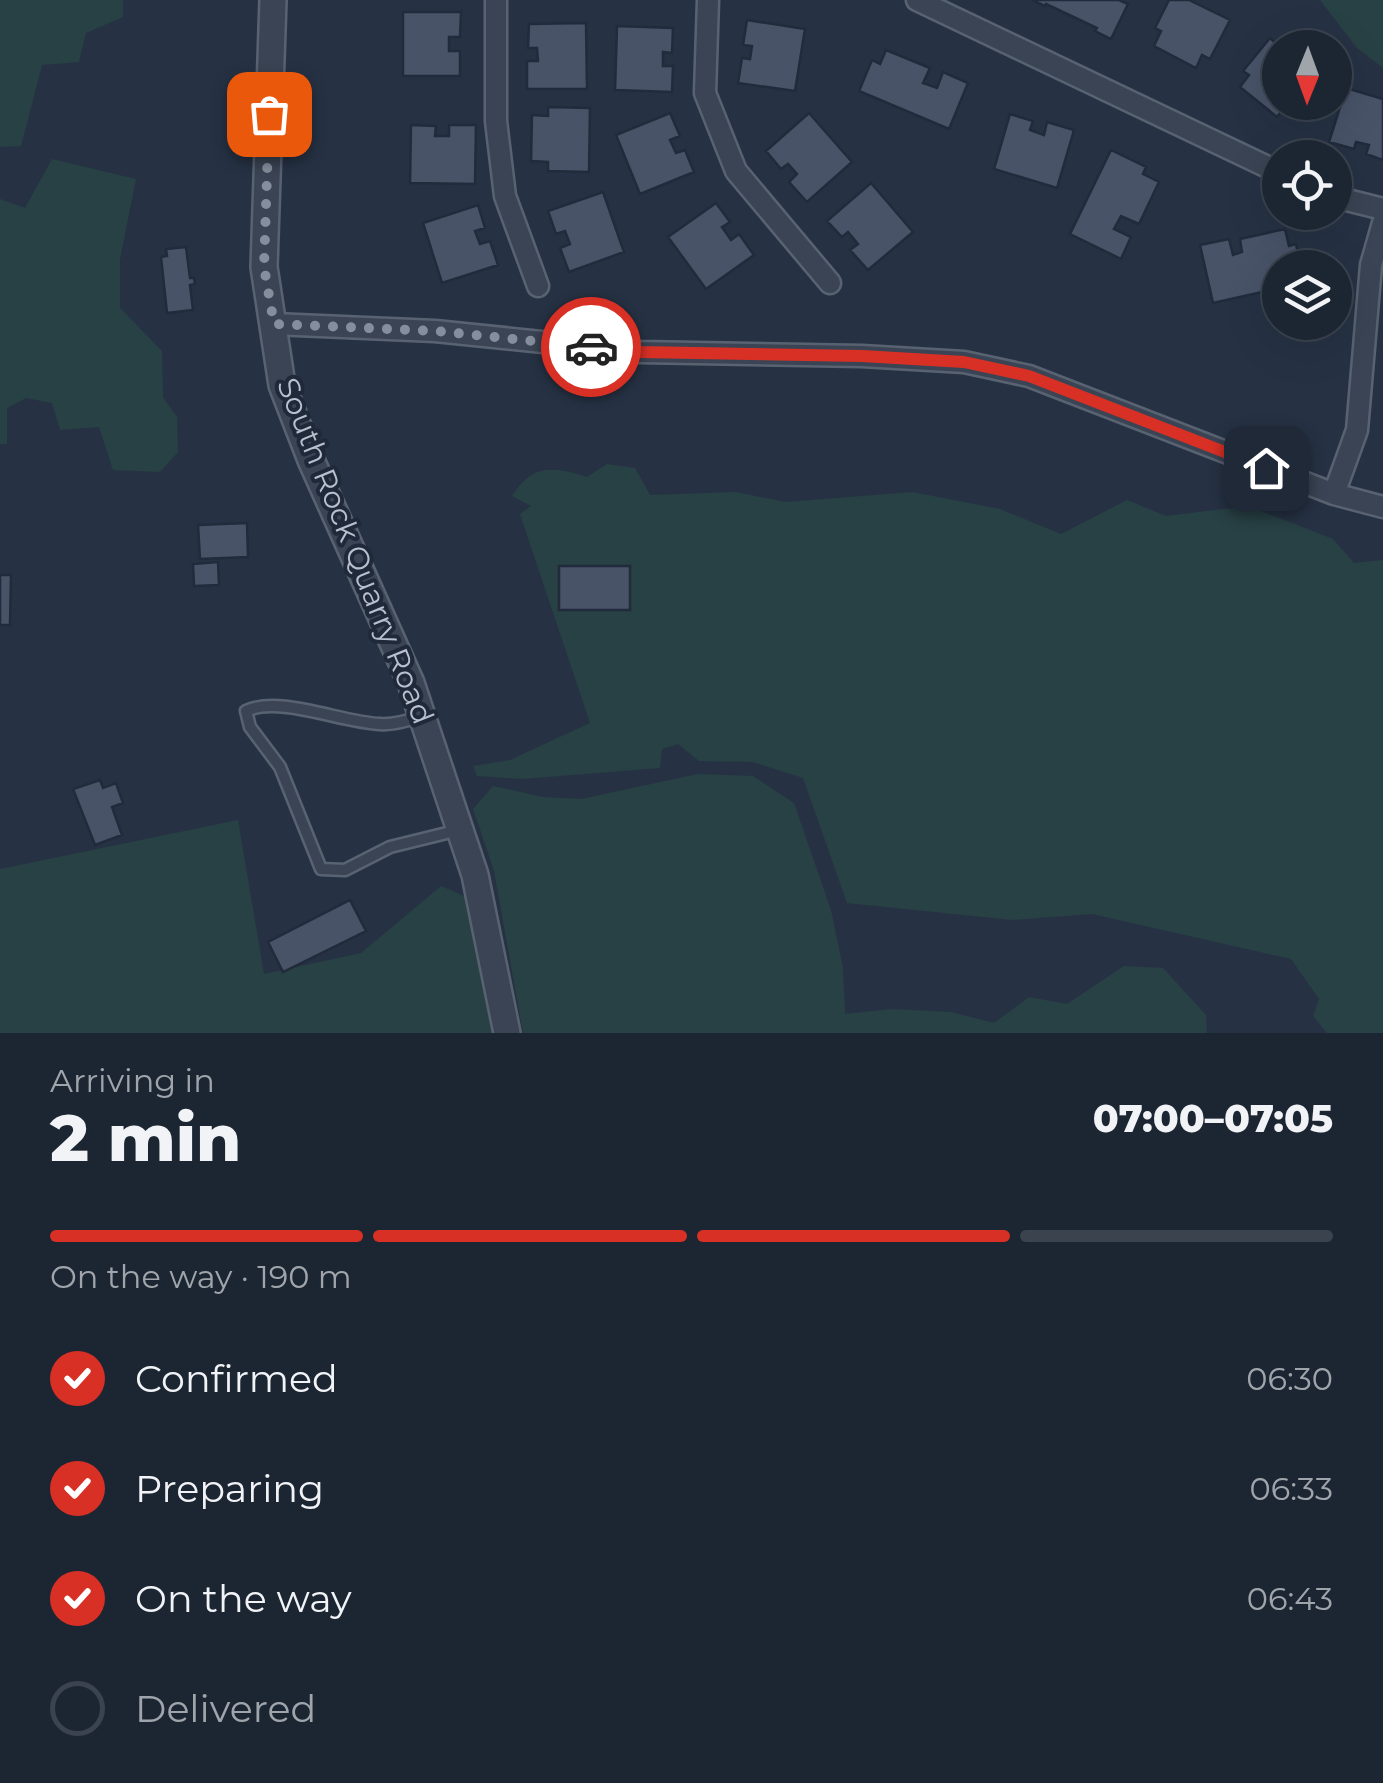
<!DOCTYPE html>
<meta charset="utf-8">
<style>
:root{--surface:#1c2633;--page:#29323f;--text:#f1f3f6;--muted:#a0a5ac;--line:#3a434e;--accent:#d93025}
body{margin:0;font-family:Montserrat,sans-serif;background:var(--page);color:var(--text);height:100vh;display:flex;flex-direction:column;font-size:38px;white-space:nowrap}
*{box-sizing:border-box;margin:0}
p{font-size:32px;color:var(--muted)}
.icon{flex:none;width:55px;height:55px;fill:none;stroke:currentColor;stroke-width:2;stroke-linecap:round;stroke-linejoin:round}
.map{position:relative;height:1033px;overflow:hidden}
.side{display:flex;flex-direction:column;background:var(--surface);flex:1}
.side>*{flex:none}
.needle{width:65px;rotate:181deg}
.buttons{position:absolute;left:1262px;top:30px;display:grid;gap:20px}
.buttons a{display:grid;place-items:center;width:90px;height:90px;border-radius:50%;background:var(--surface);box-shadow:0 10px 40px #0002,0 0 0 2px var(--line);font-size:50px}
.pin{position:absolute;display:grid;place-items:center;width:85px;height:85px;color:#fff;margin:-42px;border-radius:20px;box-shadow:0 5px 15px #0006}
.courier{position:absolute;display:grid;place-items:center;width:100px;height:100px;margin:-50px;border:8px solid #d93025;border-radius:50%;background:#fff;color:#222;box-shadow:0 2px 12px #0007}
.headline em{font-style:normal;font-weight:800}
.headline div{display:flex;flex-direction:column-reverse}
.headline{display:flex;align-items:center;justify-content:space-between;height:170px;padding:0 50px}
h1{font-size:65px;font-weight:800;line-height:75px}
.bar{display:grid;grid-template-columns:repeat(4,1fr);gap:15px 10px;align-content:center;height:120px;padding:0 50px}
.bar i{height:12px;border-radius:8px;background:var(--line)}
.bar .selected{background:var(--accent)}
.bar p{grid-column:span 4}
ol{padding:0 50px;list-style:none}
li{display:flex;align-items:center;gap:30px;height:110px}
li p{margin-inline-start:auto}
li .icon{padding:10px;border-radius:50%;background:var(--accent);color:#fff;stroke-width:4}
li:last-child{color:var(--muted)}
li i{width:55px;height:55px;border:5px solid var(--line);border-radius:50%}
.map>svg:first-child{display:block}
</style>
<div class="map">
<svg width="1383" height="1033" viewBox="0 0 1383 1033">
<rect width="100%" height="100%" fill="#263244"/>
<path fill="#284145" d="M0,0H123V17L86,33L79,62L42,65L21,146L0,147Z
M1320,0H1383V68L1356,47Z
M52,159L136,179L120,259V308L162,351L163,397L177,417L178,452L160,472L113,470L99,427L60,430L52,403L26,398L7,408V444H0V199L25,208Z
M607,464L635,468L650,495L735,492L786,502L912,492L1000,509L1061,534L1127,500L1166,516L1248,506L1333,539L1354,563L1383,560V1033H1327L1313,1016L1319,999L1291,959L1092,914L1012,920L847,903L803,778L753,762L699,761L678,744L662,749L660,768L522,779L477,776L473,766L510,760L590,723L520,514L531,506L512,496C533,463 554,467 587,477Z
M698,774L753,776L794,803L831,910L843,968L845,1014L892,1009L951,1012L994,1023L1029,997L1067,1004L1124,966L1163,968L1206,1015L1207,1033H523L494,871L473,809L493,786L543,797L581,799Z
M238,820L264,974L361,953L441,886L466,897L492,1033H0V869Z"/>
<path fill="#485368" stroke="#212b3b" stroke-width="2.5" d="M1032,0H1119L1128,4L1111,39L1095,31L1097,28L1046,4L1045,6Z
M1169,0H1189L1230,20L1210,59L1202,55L1196,68L1154,46L1161,31L1155,28Z
M403,12H461L460,37H449V51H460V76H403Z
M747,20L805,29L795,91L738,83L742,58L750,59L752,46L743,45Z
M586,23L587,89H527V61H538L537,48H528L529,24Z
M617,26L673,28L672,53L663,52V66H673L672,92L615,90Z
M1270,38L1281,48L1280,102H1299L1293,110L1287,104L1277,117L1240,87L1249,75L1243,71Z
M886,50L930,68L923,83L937,88L943,72L968,83L949,129L859,91L872,60L880,64Z
M1346,88L1383,99V160L1366,154L1369,145L1356,142L1354,149L1329,142Z
M548,107L590,108L589,172L548,171V162L531,161L532,115L548,116Z
M670,113L680,136L670,140L676,153L685,150L694,172L640,194L616,135Z
M809,113L852,162L807,202L789,182L797,174L788,164L781,169L766,151Z
M1010,114L1033,121L1030,130L1044,135L1047,122L1074,130L1057,188L994,169Z
M411,125L436,126L435,136H449V125H476L475,184L410,183Z
M1111,150L1146,167L1143,174L1159,182L1139,224L1121,216L1114,229L1131,237L1121,259L1070,234Z
M871,183L913,232L868,270L850,250L858,244L848,232L842,237L827,221Z
M603,192L624,252L569,272L560,248L570,244L565,231L556,234L548,211Z
M716,203L730,222L722,227L731,240L739,234L754,255L706,289L668,237Z
M478,205L485,228L475,231L480,244L490,241L498,265L442,283L423,223Z
M1285,229L1289,246L1296,244L1301,268H1280V288L1213,303L1200,245L1229,239L1233,255L1242,252L1240,239Z
M186,247L190,278H194L195,284L190,285L193,310L167,313L161,257L167,256L166,249Z
M247,523L248,557L200,559L198,525Z
M218,562L219,585L194,586L193,564Z
M559,566H630V610H559Z
M0,575H11L10,625H0Z
M100,780L103,788L116,783L123,803L112,807L122,835L95,845L73,789Z
M350,900L366,931L283,972L268,942Z"/>
<g fill="none" stroke-linecap="round" stroke-linejoin="round">
<g stroke="#596271" stroke-width="15">
<path id="service" d="M419,717C407,721 392,725 380,724C343,723 279,695 246,711L250,727L280,767L321,869L345,870L390,847L459,830"/>
</g>
<g stroke="#596271" stroke-width="25">
<path id="minor" d="M496,0V121L505,196L538,286
M708,0L705,93L736,171L830,283
M917,0L1280,173
M1335,197L1383,209
M274,324L435,331L640,352L862,356L964,362L1029,376L1334,494L1383,507
M1334,494L1357,430L1371,265L1383,223"/>
</g>
<g stroke="#596271" stroke-width="30">
<path id="tertiary" d="M273,0L264,267L282,385L311,460L411,683L475,875L507,1033"/>
</g>
<use href="#service" stroke="#3a4454" stroke-width="10"/>
<use href="#minor" stroke="#3a4454" stroke-width="20"/>
<use href="#tertiary" stroke="#3a4454" stroke-width="25"/>
</g>
<g fill="none" stroke-linecap="round" stroke-linejoin="round">
<path stroke="#858e9d" stroke-width="10" stroke-dasharray="0 18" d="M269,114L264,267L274,324L436,331L591,347"/>
<path stroke="#d93025" stroke-width="12" d="M591,347L640,352L862,356L964,362L1029,376L1266,468"/>
</g>
<g text-anchor="middle" stroke-width="8" stroke-linejoin="round" paint-order="stroke">
<g font-size="30" fill="#b8bfcd" stroke="#1f2939">
<text transform="translate(355 551) rotate(68)" y="10">South Rock Quarry Road</text>
</g>
</g>
</svg>
<div class="buttons">
<a><svg class="needle" viewBox="-14 -14 28 28"><path d="M0-13l5 13h-10z" fill="#e53935"/><path d="M0 13l5-13h-10z" fill="#a0a5ac"/></svg></a>
<a><svg class="icon" aria-label="locate" viewBox="0 0 24 24"><circle cx="12" cy="12" r="6"/><path d="M12 2v4M12 18v4M2 12h4M18 12h4"/></svg></a>
<a><svg class="icon" aria-label="layers" viewBox="0 0 24 24"><path d="M12 4l9 5-9 5-9-5zM3 14l9 5 9-5"/></svg></a>
</div>
<div class="pin" style="left:269px;top:114px;background:#ea580c"><svg class="icon" aria-label="bag" viewBox="0 0 24 24"><path d="M5 8h14l-1 12H6zM9 8a3 3 0 0 1 6 0"/></svg></div>
<div class="pin" style="left:1266px;top:468px;background:#1f2937"><svg class="icon" aria-label="home" viewBox="0 0 24 24"><path d="M3 11l9-7 9 7M6 9v11h12V9"/></svg></div>
<div class="courier" style="left:591px;top:347px"><svg class="icon" aria-label="car" viewBox="0 0 24 24"><path d="M5 17H2v-5l4-1 3-4h7l3 4 3 1v5h-3M9 17h6M6 11h13"/><circle cx="7" cy="17" r="2"/><circle cx="17" cy="17" r="2"/></svg></div>
</div>
<section class="side">
<div class="headline"><div><h1>2 min</h1><p>Arriving in</p></div><em>07:00–07:05</em></div>
<div class="bar"><i class="selected"></i><i class="selected"></i><i class="selected"></i><i></i><p>On the way · 190 m</p></div>
<ol>
<li><svg class="icon" aria-label="check" viewBox="0 0 24 24"><path d="M5 12l5 5 9-10"/></svg>Confirmed<p>06:30</p></li>
<li><svg class="icon" aria-label="check" viewBox="0 0 24 24"><path d="M5 12l5 5 9-10"/></svg>Preparing<p>06:33</p></li>
<li><svg class="icon" aria-label="check" viewBox="0 0 24 24"><path d="M5 12l5 5 9-10"/></svg>On the way<p>06:43</p></li>
<li><i></i>Delivered</li>
</ol>
</section>
